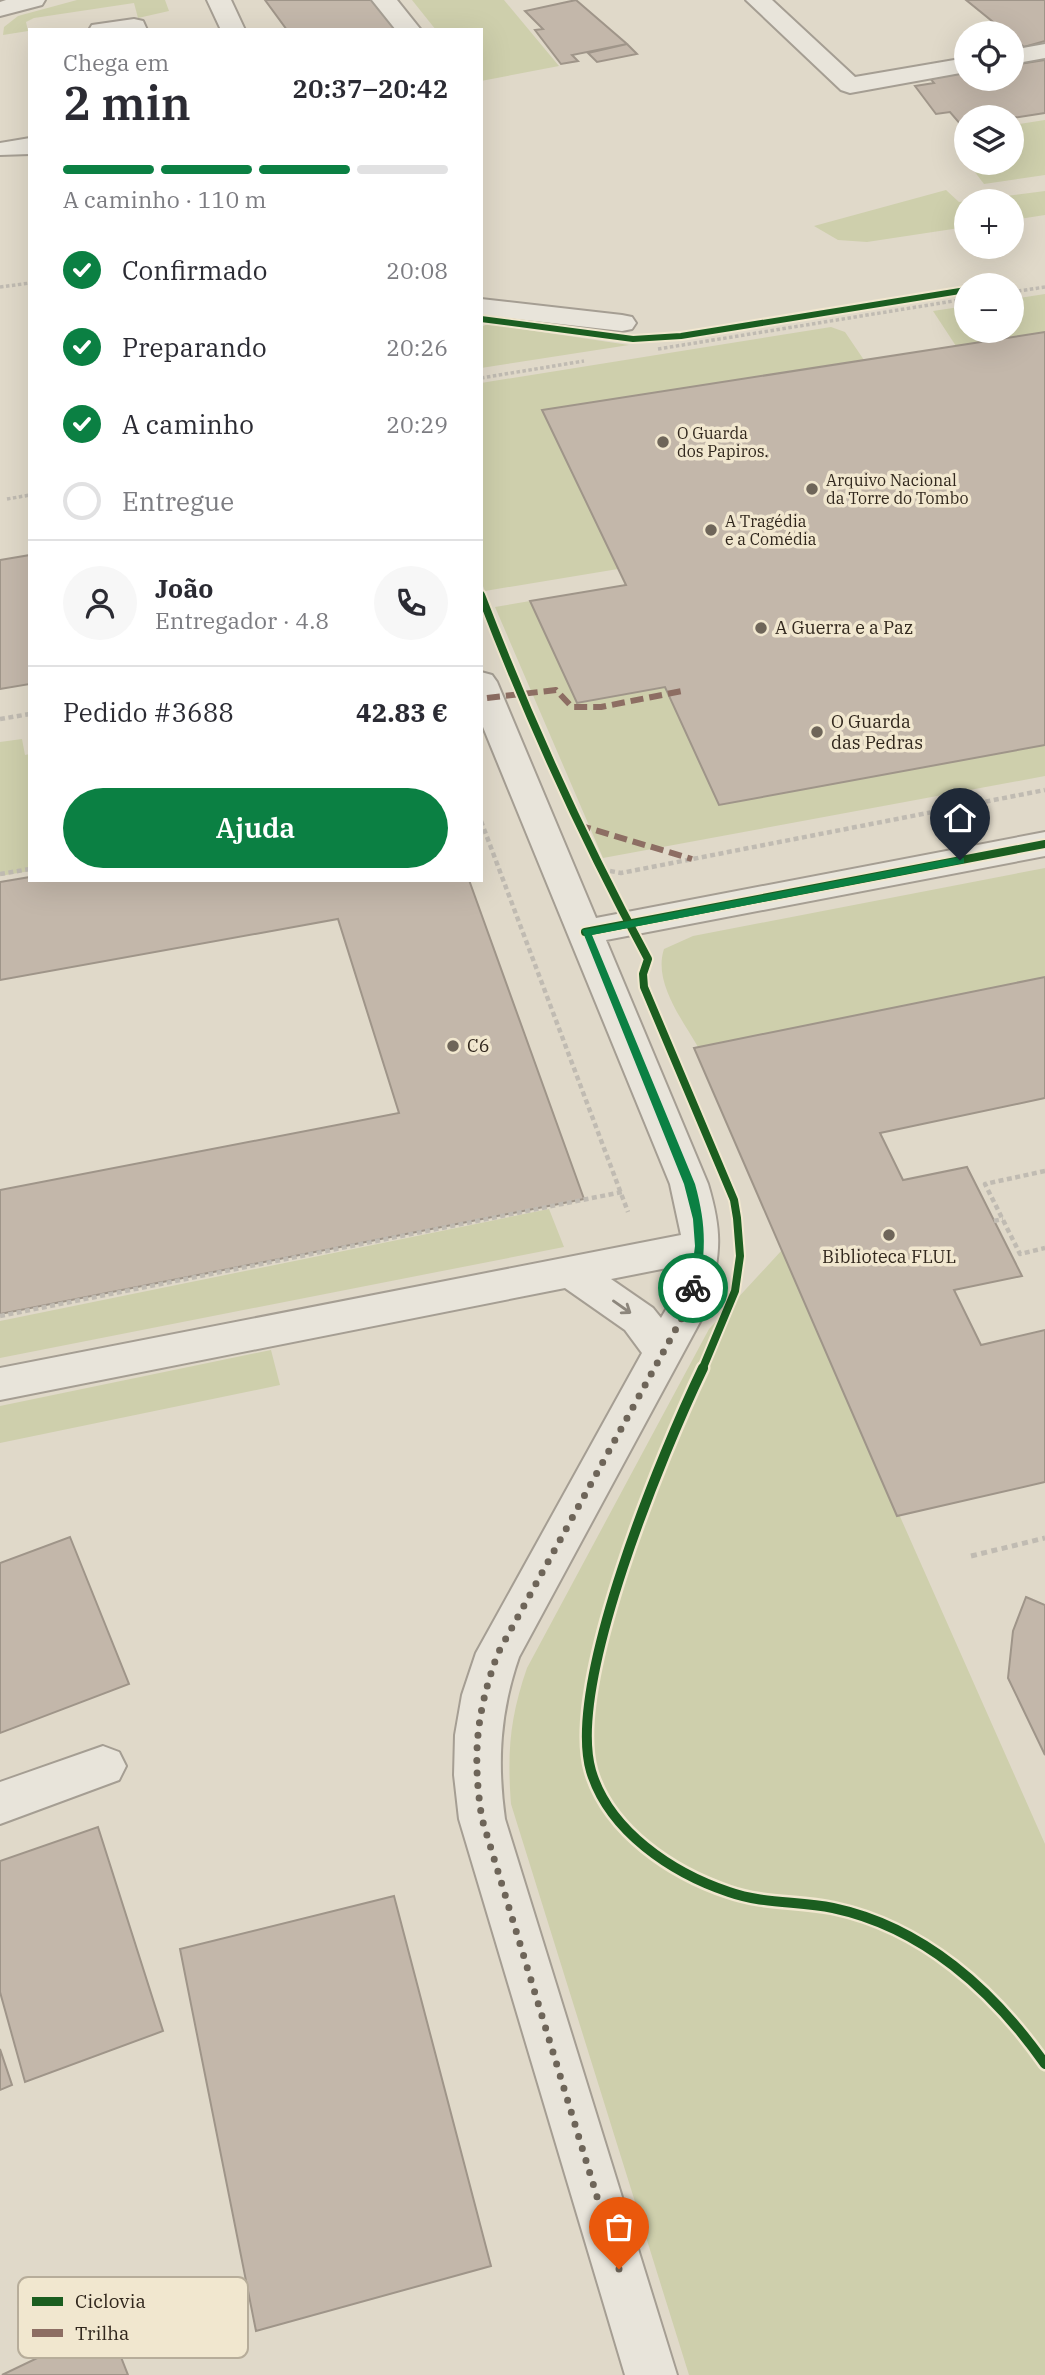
<!DOCTYPE html>
<html lang="pt">
<meta charset="utf-8">
<style>
:root{--surface:#fff;--page:#f7f7f7;--text:#2b2b33;--muted:#7c7c81;--line:#e1e1e2;--accent:#0b8043}
body{margin:0;font-family:"IBM Plex Serif",serif;background:var(--page);color:var(--text);height:100vh;display:flex;flex-direction:column;font-size:26px;white-space:nowrap}
*{box-sizing:border-box;margin:0}
p{font-size:23px;color:var(--muted)}
.icon{flex:none;width:38px;height:38px;fill:none;stroke:currentColor;stroke-width:2;stroke-linecap:round;stroke-linejoin:round}
.map{position:relative;flex:1;overflow:hidden}
.drawer{position:absolute;left:28px;top:28px;width:455px;height:854px;display:flex;flex-direction:column;background:var(--surface);border-radius:0px;box-shadow:0 7px 28px #0002}
.drawer>*{flex:none}
.fabs{position:absolute;left:954px;top:21px;display:grid;gap:14px}
.fabs a{display:grid;place-items:center;width:70px;height:70px;border-radius:50%;background:var(--surface);box-shadow:0 7px 28px #0002;font-size:35px}
.pin{position:absolute;display:grid;place-items:center;width:60px;height:60px;color:#fff;margin:-72px -30px;border-radius:50% 50% 50% 0;rotate:-45deg;box-shadow:0 0 7px #0007}
.pin .icon{rotate:45deg}
.courier{position:absolute;display:grid;place-items:center;width:70px;height:70px;margin:-35px;border:5px solid #0b8043;border-radius:50%;background:#fff;color:#222;box-shadow:0 2px 9px #0007}
.summary em{font-style:normal;font-weight:600}
.summary div{display:flex;flex-direction:column-reverse}
.summary{display:flex;align-items:center;justify-content:space-between;height:119px;padding:0 35px}
h1{font-size:46px;font-weight:600;line-height:52px}
.bar{display:grid;grid-template-columns:repeat(4,1fr);gap:10px 7px;align-content:center;height:84px;padding:0 35px}
.bar i{height:9px;border-radius:5px;background:var(--line)}
.bar .on{background:var(--accent)}
.bar p{grid-column:span 4}
.line{display:flex;align-items:center;gap:18px;padding:0 35px;border-top:2px solid var(--line)}
.line div{flex:1}
.round{display:grid;place-items:center;flex:none;width:74px;height:74px;border-radius:37px;background:var(--page)}
ol{padding:0 35px;list-style:none}
li{display:flex;align-items:center;gap:21px;height:77px}
li p{margin-inline-start:auto}
li .icon{padding:7px;border-radius:50%;background:var(--accent);color:#fff;stroke-width:4}
li:last-child{color:var(--muted)}
li i{width:38px;height:38px;border:4px solid var(--line);border-radius:50%}
.action{display:flex;gap:14px;margin-top:auto;padding:14px 35px}
.action a{flex:1;height:80px;border-radius:42px;background:var(--accent);color:#fff;font-size:28px;font-weight:600;line-height:80px;text-align:center}
.map>svg:first-child{display:block}
</style>
<div class="map">
<svg width="1045" height="2375" viewBox="0 0 1045 2375">
<rect width="100%" height="100%" fill="#e0d9c9"/>
<path fill="#cecfac" d="M77,0H165L169,11L138,18L134,3L34,18L26,22L28,31L3,35L4,27L18,16Z
M412,0H504L559,66L481,81V30H436Z
M1045,120V175L984,184L968,163H1012V125Z
M946,190L959,202L1045,191V215L1012,220V201H966V227L867,242L838,240L814,226Z
M1045,294V332L956,346L933,311L966,306V331H1012V299Z
M488,324L629,345L481,368V327Z
M831,327L845,332L864,360L542,410L618,569L485,591L481,581V383Z
M530,601L577,703L665,687L719,805L1045,745V776L603,858L495,607Z
M22,739L25,755L30,754V871L0,876V742Z
M1045,868V977L698,1047C682,1019 653,982 664,949L693,936Z
M549,1209L564,1247L0,1358V1321Z
M782,1250L1045,1844V2375H689L511,1804C507,1752 510,1717 527,1668L709,1329Z
M271,1350L280,1385L0,1443V1406Z"/>
<path fill="#c3b7aa" stroke="#9f9589" stroke-width="2" d="M265,0H373L397,30H287Z
M576,0L627,44L572,55L578,61L561,64L535,30L543,29L525,11Z
M966,0H1045V41L1024,47Z
M627,44L637,54L597,62L588,53Z
M1045,60V113L1012,118L966,117V124L961,125L950,112L936,114L915,86L934,83L929,77L966,71V79H1012V65Z
M1045,332V745L719,805L665,687L577,703L530,601L626,585L542,410Z
M30,555V684L0,689V560Z
M30,877V880H469L584,1199L0,1314V1190L399,1113L338,919L0,980V882Z
M1045,977V1098L880,1133L903,1180L967,1167L1022,1276L954,1290L981,1345L1045,1330V1482L897,1516L694,1048Z
M70,1537L129,1684L0,1733V1563Z
M1026,1597L1045,1605V1755L1008,1678L1013,1631Z
M98,1827L163,2031L25,2082L0,1992V1861Z
M394,1896L491,2266L256,2331L180,1949Z
M0,2049L12,2085L0,2090Z
M108,2324L128,2375H2Z"/>
<g fill="none" stroke-linecap="round" stroke-linejoin="round">
<g stroke="#a59e93" stroke-width="4">
<path id="minor" d="M6,0H45L42,5L0,16V2Z
M207,0H231L245,30H221Z
M372,0H397L421,30H396Z
M746,0H772L855,77L966,58V72L850,93L841,90Z
M134,19L143,21L147,30H89L92,25Z
M1045,44V58L1012,64V50Z
M30,138V154L0,155V143Z
M481,299L622,315L632,317L636,323L632,329L622,331L481,315Z
M481,672L492,675L497,682L596,918L1045,832V856L606,940L708,1184C724,1238 719,1253 708,1307L519,1657C500,1712 497,1762 505,1819L677,2375H625L459,1819L454,1775L455,1735L462,1695L476,1653L642,1353L625,1330L565,1288L0,1400V1368L681,1235L670,1184L481,722ZM677,1266L668,1306L661,1318L653,1308L611,1279Z
M103,1746L119,1752L126,1766L119,1780L0,1824V1782Z"/>
</g>
<path stroke="#c0bbb2" stroke-width="3.5" stroke-dasharray="3.5 2.5" stroke-linecap="butt" d="M0,287L30,283
M1012,292L1045,287
M658,349L966,299
M481,378L584,361
M7,499L30,495"/>
<path stroke="#c0bbb2" stroke-width="4.5" stroke-dasharray="5 3.5" stroke-linecap="butt" d="M0,719L30,714
M481,821L628,1212
M610,871L621,873L1045,790
M0,874L30,869
M1045,1171L985,1184L1020,1254L1045,1248
M994,1221L1003,1219
M0,1316L622,1192"/>
<path stroke="#c0bbb2" stroke-width="5" stroke-dasharray="6 4.5" stroke-linecap="butt" d="M971,1556L1045,1538"/>
<use href="#minor" fill="#e8e4da" fill-rule="evenodd"/>
<path stroke="#8d6e63" stroke-width="6" stroke-dasharray="13 6" stroke-linecap="butt" d="M487,698L556,690L572,707H601L682,691
M578,825L692,859"/>
<g stroke="#f1e7cf" stroke-width="10">
<path id="cycleway-far2" d="M481,319L633,339L681,336L966,290"/>
</g>
<g stroke="#f1e7cf" stroke-width="12">
<path id="cycleway-far1" d="M481,595C529,720 584,841 648,959L643,974L644,987L734,1200L737,1218L740,1256L735,1291L702,1370
M585,932L1045,844"/>
</g>
<g stroke="#f1e7cf" stroke-width="15">
<path id="cycleway" d="M703,1368C663,1451 566,1684 591,1771C609,1831 672,1873 729,1892C763,1904 798,1901 833,1908C923,1927 994,1991 1045,2064"/>
</g>
<use href="#cycleway-far2" stroke="#1b5e20" stroke-width="6"/>
<use href="#cycleway-far1" stroke="#1b5e20" stroke-width="8"/>
<use href="#cycleway" stroke="#1b5e20" stroke-width="10"/>
</g>
<defs><path id="oneway-shaft" d="M-6 0H5M1.5-3L5.5 0L1.5 3" fill="none" stroke-width="1.6" stroke-linecap="round" stroke-linejoin="round" transform="scale(1.75)"/></defs>
<use stroke="#8c867c" href="#oneway-shaft" transform="translate(622 1307) rotate(35)"/>
<path fill="#0b8043" d="M960,857L964,858V863L592,935L695,1184C706,1224 706,1247 699,1288L697,1292H689L695,1246L693,1219L684,1184L582,930Z"/>
<g fill="none" stroke-linecap="round" stroke-linejoin="round">
<path stroke="#6e6559" stroke-width="7" stroke-dasharray="0 12.6" d="M619,2269L482,1819C472,1756 476,1713 498,1653L688,1307L693,1288"/>
</g>
<g fill="#6e6559" stroke="#f1e7cf" stroke-width="2.5">
<circle cx="663" cy="442" r="7"/>
<circle cx="812" cy="489" r="7"/>
<circle cx="711" cy="530" r="7"/>
<circle cx="761" cy="628" r="7"/>
<circle cx="817" cy="732" r="7"/>
<circle cx="453" cy="1046" r="7"/>
<circle cx="889" cy="1235" r="7"/>
</g>
<g text-anchor="middle" stroke-width="7" stroke-linejoin="round" paint-order="stroke">
<g font-size="16" fill="#31271d" stroke="#f1e7cf" text-anchor="start">
<text x="677" y="439">O Guarda<tspan x="677" dy="18">dos Papiros.</tspan></text>
<text x="826" y="486">Arquivo Nacional<tspan x="826" dy="18">da Torre do Tombo</tspan></text>
<text x="725" y="527">A Tragédia<tspan x="725" dy="18">e a Comédia</tspan></text>
</g>
<g font-size="18" fill="#31271d" stroke="#f1e7cf" text-anchor="start">
<text x="775" y="634">A Guerra e a Paz</text>
<text x="831" y="728">O Guarda<tspan x="831" dy="21">das Pedras</tspan></text>
<text x="467" y="1052">C6</text>
<text x="889" y="1263" text-anchor="middle">Biblioteca FLUL</text>
</g>
</g>
<rect x="18" y="2277" width="230" height="81" rx="10" fill="#f1e7cf" stroke="#b7ad9a" stroke-width="2"/>
<rect x="32" y="2297" width="31" height="9" fill="#1b5e20"/>
<rect x="32" y="2329" width="31" height="8" fill="#8d6e63"/>
<g font-size="19" fill="#31271d">
<text x="75" y="2308">Ciclovia</text>
<text x="75" y="2340">Trilha</text>
</g>
</svg>
<div class="fabs">
<a><svg class="icon" aria-label="locate" viewBox="0 0 24 24"><circle cx="12" cy="12" r="6"/><path d="M12 2v4M12 18v4M2 12h4M18 12h4"/></svg></a>
<a><svg class="icon" aria-label="layers" viewBox="0 0 24 24"><path d="M12 4l9 5-9 5-9-5zM3 14l9 5 9-5"/></svg></a>
<a>+</a>
<a>−</a>
</div>
<div class="pin" style="left:619px;top:2269px;background:#ea580c"><svg class="icon" aria-label="bag" viewBox="0 0 24 24"><path d="M5 8h14l-1 12H6zM9 8a3 3 0 0 1 6 0"/></svg></div>
<div class="pin" style="left:960px;top:860px;background:#1f2937"><svg class="icon" aria-label="home" viewBox="0 0 24 24"><path d="M3 11l9-7 9 7M6 9v11h12V9"/></svg></div>
<div class="courier" style="left:693px;top:1288px"><svg class="icon" aria-label="bike" viewBox="0 0 24 24"><circle cx="6" cy="16" r="4"/><circle cx="18" cy="16" r="4"/><path d="M6 16l4-8h5l3 8M10 8l3 8H6M13 5h3"/></svg></div>
<section class="drawer">
<div class="summary"><div><h1>2 min</h1><p>Chega em</p></div><em>20:37–20:42</em></div>
<div class="bar"><i class="on"></i><i class="on"></i><i class="on"></i><i></i><p>A caminho · 110 m</p></div>
<ol>
<li><svg class="icon" aria-label="check" viewBox="0 0 24 24"><path d="M5 12l5 5 9-10"/></svg>Confirmado<p>20:08</p></li>
<li><svg class="icon" aria-label="check" viewBox="0 0 24 24"><path d="M5 12l5 5 9-10"/></svg>Preparando<p>20:26</p></li>
<li><svg class="icon" aria-label="check" viewBox="0 0 24 24"><path d="M5 12l5 5 9-10"/></svg>A caminho<p>20:29</p></li>
<li><i></i>Entregue</li>
</ol>
<div class="line" style="height:126px"><a class="round"><svg class="icon" aria-label="person" viewBox="0 0 24 24"><circle cx="12" cy="8" r="4"/><path d="M4 21q1-7 8-7t8 7"/></svg></a><div><b>João</b><p>Entregador · 4.8</p></div><a class="round"><svg class="icon" aria-label="phone" viewBox="0 0 24 24"><path d="M5 4h4l2 5-3 2q2 4 5 5l2-3 5 2v4C11 20 4 13 5 4z"/></svg></a></div>
<div class="line" style="height:91px"><div>Pedido #3688</div><b>42.83 €</b></div>
<div class="action"><a>Ajuda</a></div>
</section>
</div>
